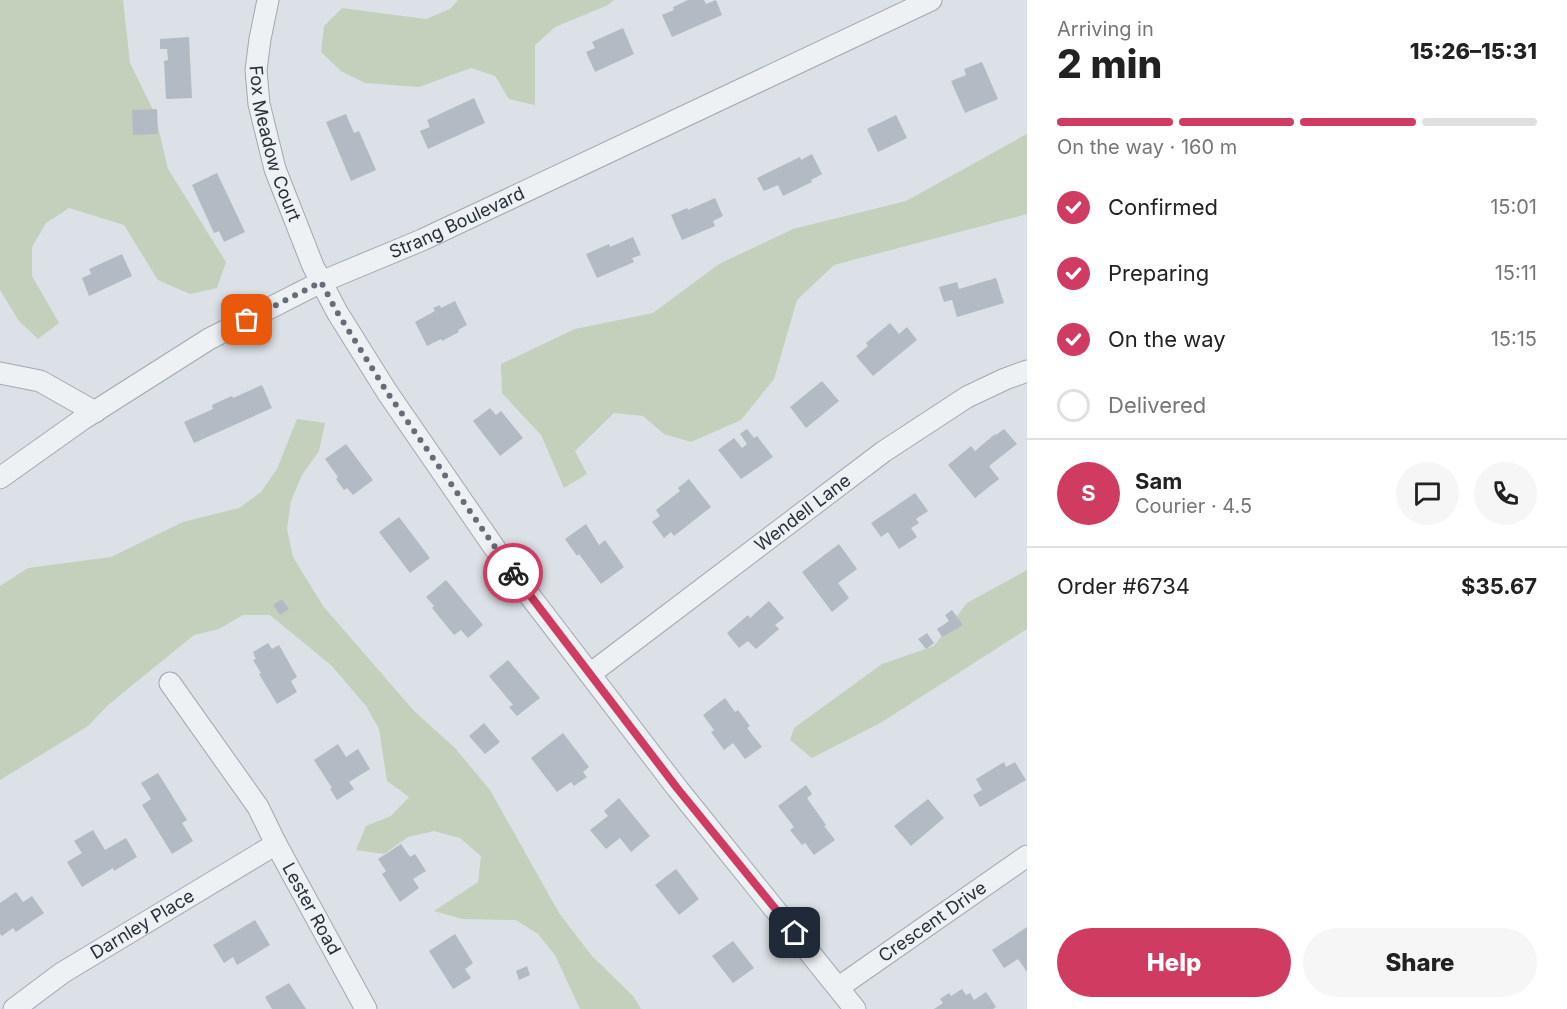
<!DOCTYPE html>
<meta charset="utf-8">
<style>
:root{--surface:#fff;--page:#f6f6f6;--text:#222;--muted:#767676;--line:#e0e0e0;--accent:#d03b62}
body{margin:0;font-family:Inter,sans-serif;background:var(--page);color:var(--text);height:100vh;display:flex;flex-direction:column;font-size:22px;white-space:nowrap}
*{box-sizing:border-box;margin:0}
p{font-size:20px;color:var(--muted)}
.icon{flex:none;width:33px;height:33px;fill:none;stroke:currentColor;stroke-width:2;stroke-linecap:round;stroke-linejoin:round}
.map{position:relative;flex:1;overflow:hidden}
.panel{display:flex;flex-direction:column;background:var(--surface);width:540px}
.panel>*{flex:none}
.pin{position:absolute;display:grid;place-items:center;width:51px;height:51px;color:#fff;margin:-26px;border-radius:12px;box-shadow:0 3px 9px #0006}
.courier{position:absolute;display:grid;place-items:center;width:60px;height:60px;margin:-30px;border:4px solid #d03b62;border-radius:50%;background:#fff;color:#222;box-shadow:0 2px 8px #0007}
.summary em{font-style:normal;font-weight:800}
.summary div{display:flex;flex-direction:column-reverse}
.summary{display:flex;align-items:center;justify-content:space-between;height:102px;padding:0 30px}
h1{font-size:39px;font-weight:800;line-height:45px}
.bar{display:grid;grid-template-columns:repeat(4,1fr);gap:9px 6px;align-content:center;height:72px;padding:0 30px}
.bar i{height:8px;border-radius:4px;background:var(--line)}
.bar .active{background:var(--accent)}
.bar p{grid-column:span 4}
.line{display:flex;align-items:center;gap:15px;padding:0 30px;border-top:2px solid var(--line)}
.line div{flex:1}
.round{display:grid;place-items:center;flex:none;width:63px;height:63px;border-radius:32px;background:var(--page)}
ol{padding:0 30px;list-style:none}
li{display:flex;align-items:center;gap:18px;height:66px}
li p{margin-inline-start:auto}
li .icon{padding:6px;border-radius:50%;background:var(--accent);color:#fff;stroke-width:4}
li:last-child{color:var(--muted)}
li i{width:33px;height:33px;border:3px solid var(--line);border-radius:50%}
.primary-button{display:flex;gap:12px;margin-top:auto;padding:12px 30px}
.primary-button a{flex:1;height:69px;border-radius:36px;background:var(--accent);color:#fff;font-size:24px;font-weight:800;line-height:69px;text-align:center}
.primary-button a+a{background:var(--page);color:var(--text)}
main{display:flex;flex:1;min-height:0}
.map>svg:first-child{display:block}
</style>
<main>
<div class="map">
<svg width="1027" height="1009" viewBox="0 0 1027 1009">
<rect width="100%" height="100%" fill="#dbe1e6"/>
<path fill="#c3d0bc" d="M0,0H123L130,63L155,114L168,169L226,262L217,288L190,294L158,280L124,225L69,208L46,223L32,247V276L59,323L38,339L19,321L0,290Z
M458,0H614L608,5L555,27L535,45V105L509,99L495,76L471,68L419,87L365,83L341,71L321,52L324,26L342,8L426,19L450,9Z
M1027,134V214L834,265L797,300L774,379L741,420L691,442L664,434L643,416L614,413L575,451L587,474L564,488L541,435L502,393L501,364L575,329L653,313L719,264L793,229L906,201Z
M297,419L325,423L319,451L302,475L291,501L287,529L293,557L323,606L414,711L455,748L490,790L559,913L592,956L633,996L641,1009H580L555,955L538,934L516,920L462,919L434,911L478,882L481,856L460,838L434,831L408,837L384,854L356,850L366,826L391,816L409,797L387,781L379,729L366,706L332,666L270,615H243L219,629L194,635L108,705L88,726L0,780V586L28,568L111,557L183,522L239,508L261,492L277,469Z
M1027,570V629L882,722L812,758L790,740L794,728L882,664L934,646L967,603Z"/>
<path fill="#b2bac3" d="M688,0H704L706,4L716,0L722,15L672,37L662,15L674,10L673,7Z
M623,28L634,54L595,72L586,52L595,48L592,42Z
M189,37L192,98L166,99L164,61L168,60L167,49H160V39Z
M982,62L998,99L965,113L951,81L966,75L964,69Z
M474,98L485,123L428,149L420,131L430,127L427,120Z
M157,109L158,134L133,135L132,110Z
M346,114L354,133L359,131L376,170L351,181L326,122Z
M896,115L907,138L878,152L867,129Z
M812,154L822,174L811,180L812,182L783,196L778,185L764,191L757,178L800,157L801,160Z
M217,173L245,232L224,242L219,231L214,233L192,185Z
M715,198L723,216L713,221L715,226L682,240L671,215L687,208L688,210Z
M633,237L641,255L632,258L634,262L597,278L586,254L609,244L610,247Z
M122,254L132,276L89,296L82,278L91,274L89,269Z
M996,278L1004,303L957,317L952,300L944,302L939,287L957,282L959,289Z
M455,301L467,325L458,330L459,332L442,341L441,339L427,346L415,322L435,311L433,308L440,305L441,308Z
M890,323L899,334L907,327L917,340L873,376L856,356L868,346L866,343Z
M822,381L839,401L806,428L790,407Z
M262,385L272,408L194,443L184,422L213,409L212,405L232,396L233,398Z
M490,408L496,415L501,411L523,438L500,456L473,421Z
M747,429L754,438L757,436L773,457L741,479L718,450L734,438L742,448L747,444L740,434Z
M1004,429L1017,444L989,466L999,479L975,498L948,465L971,446L975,451L995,434L996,435Z
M346,444L373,480L353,495L347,488L344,490L336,479L338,477L325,459Z
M689,479L711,507L674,536L671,532L664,538L652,522L660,516L656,510L680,491L678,488Z
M915,493L928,511L916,519L919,523L911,528L917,537L899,549L888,532L881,537L871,523Z
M399,517L430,558L410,573L379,532Z
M586,524L599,545L605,540L624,567L601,584L579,554L577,556L565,539Z
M839,544L857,569L838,583L849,598L832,612L802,572Z
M446,580L483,625L468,638L461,630L454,635L432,608L434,606L426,597Z
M282,599L289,609L280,615L273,605Z
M769,601L784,618L775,625L779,629L756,649L748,641L739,648L727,633L748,615L750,618Z
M952,610L963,625L942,637L937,629L949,621L945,615Z
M927,633L934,643L926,649L918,639Z
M268,643L272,649L279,645L297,677L291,681L297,692L277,704L259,674L261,673L253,660L256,659L253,652Z
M508,660L540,698L517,716L509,707L513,705L489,676Z
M725,698L735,712L738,710L750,726L747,728L762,747L745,759L733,743L724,750L711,732L714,730L703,715Z
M484,723L500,742L485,754L469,736Z
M563,733L589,767L583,772L587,777L574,786L571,782L557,792L531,758Z
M338,744L346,757L358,749L370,769L349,782L354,789L337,800L330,789L332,788L314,760Z
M1004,762L1006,767L1015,762L1026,780L980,807L973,795L982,790L976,779Z
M158,773L187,820L182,823L193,841L172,854L142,805L151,799L141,783Z
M806,785L812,794L807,798L826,825L824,826L835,840L814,855L805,843L802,845L790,830L794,827L778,806Z
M619,798L650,836L631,852L620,838L606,849L590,830L608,816L604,811Z
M928,799L944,818L911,846L894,826Z
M93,830L105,850L126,838L137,857L114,871L113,868L82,887L67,862L82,853L74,841Z
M401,844L410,857L415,854L426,871L413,879L419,888L400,902L382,874L386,871L378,859Z
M676,869L699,899L679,915L655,885Z
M16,892L23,902L32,896L44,913L16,932L13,928L2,936L0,934V903Z
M255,920L270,945L237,965L233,957L224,963L213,945Z
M1027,927V972L1018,959L1004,968L992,950Z
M455,934L473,963L465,969L471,978L453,989L429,951Z
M733,941L754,968L733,983L712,956Z
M527,966L530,975L519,980L516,971Z
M289,983L306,1009H272L265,997Z
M962,989L966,995L970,993L974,1000L986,992L996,1007L993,1009H934L943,1003L940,999L949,993L951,996Z"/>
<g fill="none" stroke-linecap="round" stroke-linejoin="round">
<g stroke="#a1a8b0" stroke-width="23">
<g id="minor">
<path id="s1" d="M268,0L260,39L256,70L259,104L275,169L313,266L337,312L387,392L507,566L677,788L855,1009"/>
<path d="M0,373L40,381L95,412"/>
<path id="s2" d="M0,478L83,419L209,339L321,282L422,240L931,0"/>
<path id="s3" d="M590,674L883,452L967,397L1005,379L1027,371"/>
<path id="s4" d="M170,683L258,807L276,844L366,1009"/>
<path id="s5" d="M839,987L1027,856"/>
<path id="s6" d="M14,1009L62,973L276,844"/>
</g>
</g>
<use href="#minor" stroke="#eef1f4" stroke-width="21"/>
</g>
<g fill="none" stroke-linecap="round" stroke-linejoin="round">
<path stroke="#656e78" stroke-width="6" stroke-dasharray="0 10.8" d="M247,320L321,282L337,312L387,392L513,573"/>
<path stroke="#d03b62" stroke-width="8" d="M513,573L677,788L795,933"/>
</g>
<g text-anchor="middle" stroke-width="5" stroke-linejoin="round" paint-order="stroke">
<g font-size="18" fill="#25303c" stroke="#eaeff4">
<text dy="6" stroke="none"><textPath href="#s1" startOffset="147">Fox Meadow Court</textPath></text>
<text dy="6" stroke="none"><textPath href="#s2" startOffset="525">Strang Boulevard</textPath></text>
<text dy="6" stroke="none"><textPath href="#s3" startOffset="267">Wendell Lane</textPath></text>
<text dy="6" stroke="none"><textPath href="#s4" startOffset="267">Lester Road</textPath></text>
<text dy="6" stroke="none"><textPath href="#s5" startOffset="114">Crescent Drive</textPath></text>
<text dy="6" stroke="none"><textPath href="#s6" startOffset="154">Darnley Place</textPath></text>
</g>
</g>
</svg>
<div class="pin" style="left:247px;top:320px;background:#ea580c"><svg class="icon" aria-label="bag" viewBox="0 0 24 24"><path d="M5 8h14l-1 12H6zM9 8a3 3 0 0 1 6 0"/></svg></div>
<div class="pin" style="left:795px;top:933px;background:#1f2937"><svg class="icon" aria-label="home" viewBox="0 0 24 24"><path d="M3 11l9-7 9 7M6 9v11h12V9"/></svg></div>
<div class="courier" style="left:513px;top:573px"><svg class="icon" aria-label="bike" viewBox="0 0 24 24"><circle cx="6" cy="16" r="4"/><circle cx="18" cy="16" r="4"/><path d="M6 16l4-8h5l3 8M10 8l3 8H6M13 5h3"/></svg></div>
</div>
<section class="panel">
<div class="summary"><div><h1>2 min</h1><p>Arriving in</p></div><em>15:26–15:31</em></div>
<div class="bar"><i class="active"></i><i class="active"></i><i class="active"></i><i></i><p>On the way · 160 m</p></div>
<ol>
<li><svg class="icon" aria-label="check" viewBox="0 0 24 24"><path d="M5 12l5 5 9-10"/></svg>Confirmed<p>15:01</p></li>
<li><svg class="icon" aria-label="check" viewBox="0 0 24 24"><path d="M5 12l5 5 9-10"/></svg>Preparing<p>15:11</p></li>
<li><svg class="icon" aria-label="check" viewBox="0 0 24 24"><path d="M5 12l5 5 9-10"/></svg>On the way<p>15:15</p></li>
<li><i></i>Delivered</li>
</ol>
<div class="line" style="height:108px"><b class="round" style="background:var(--accent);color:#fff">S</b><div><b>Sam</b><p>Courier · 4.5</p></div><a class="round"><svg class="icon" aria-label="chat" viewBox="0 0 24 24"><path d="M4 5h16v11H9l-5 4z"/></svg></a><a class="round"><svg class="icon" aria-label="phone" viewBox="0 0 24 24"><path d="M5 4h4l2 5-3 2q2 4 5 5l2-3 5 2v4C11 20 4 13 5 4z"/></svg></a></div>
<div class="line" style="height:78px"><div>Order #6734</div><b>$35.67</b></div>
<div class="primary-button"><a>Help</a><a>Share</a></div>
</section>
</main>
